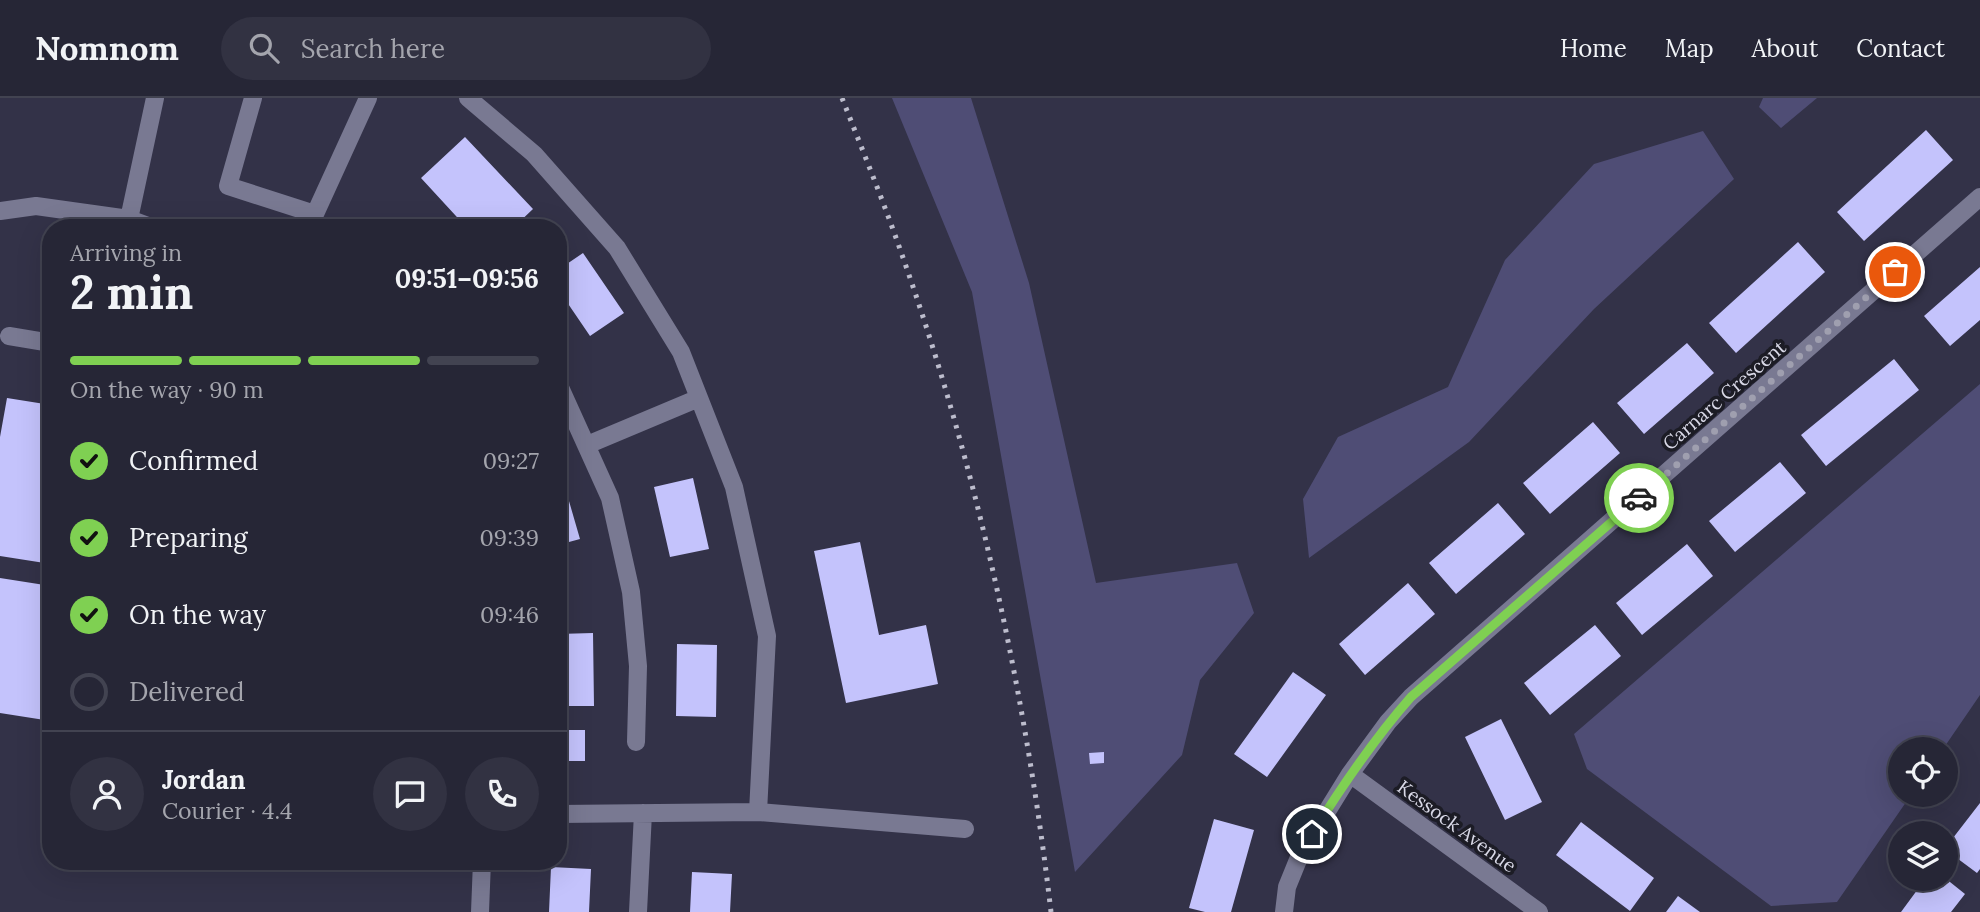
<!DOCTYPE html>
<meta charset="utf-8">
<style>
:root{--surface:#262636;--page:#323242;--text:#f1f3f6;--muted:#a4a5ad;--line:#424351;--accent:#7fd052}
body{margin:0;font-family:Lora,serif;background:var(--page);color:var(--text);height:100vh;display:flex;flex-direction:column;font-size:26px;white-space:nowrap}
*{box-sizing:border-box;margin:0}
p{font-size:23px;color:var(--muted)}
.icon{flex:none;width:38px;height:38px;fill:none;stroke:currentColor;stroke-width:2;stroke-linecap:round;stroke-linejoin:round}
.map{position:relative;flex:1;overflow:hidden}
.details{position:absolute;left:42px;top:121px;width:525px;height:651px;display:flex;flex-direction:column;background:var(--surface);border-radius:28px;box-shadow:0 7px 28px #0002,0 0 0 2px var(--line)}
.details>*{flex:none}
.controls{position:absolute;left:1888px;top:639px;display:grid;gap:14px}
.controls a{display:grid;place-items:center;width:70px;height:70px;border-radius:50%;background:var(--surface);box-shadow:0 7px 28px #0002,0 0 0 2px var(--line);font-size:35px}
.pin{position:absolute;display:grid;place-items:center;width:60px;height:60px;color:#fff;margin:-30px;border:4px solid #fff;border-radius:50%;box-shadow:0 2px 7px #0007}
.courier{position:absolute;display:grid;place-items:center;width:70px;height:70px;margin:-35px;border:5px solid #7fd052;border-radius:50%;background:#fff;color:#222;box-shadow:0 2px 9px #0007}
.headline em{font-style:normal;font-weight:800}
.headline div{display:flex;flex-direction:column-reverse}
.headline{display:flex;align-items:center;justify-content:space-between;height:119px;padding:0 28px}
h1{font-size:46px;font-weight:800;line-height:52px}
.bar{display:grid;grid-template-columns:repeat(4,1fr);gap:10px 7px;align-content:center;height:84px;padding:0 28px}
.bar i{height:9px;border-radius:5px;background:var(--line)}
.bar .current{background:var(--accent)}
.bar p{grid-column:span 4}
.line{display:flex;align-items:center;gap:18px;padding:0 28px;border-top:2px solid var(--line)}
.line div{flex:1}
.round{display:grid;place-items:center;flex:none;width:74px;height:74px;border-radius:37px;background:var(--page)}
ol{padding:0 28px;list-style:none}
li{display:flex;align-items:center;gap:21px;height:77px}
li p{margin-inline-start:auto}
li .icon{padding:7px;border-radius:50%;background:var(--accent);color:#111;stroke-width:4}
li:last-child{color:var(--muted)}
li i{width:38px;height:38px;border:4px solid var(--line);border-radius:50%}
header{display:flex;align-items:center;gap:42px;box-sizing:border-box;height:98px;padding:0 35px;background:var(--surface);border-bottom:2px solid var(--line)}
header strong{font-size:33px}
nav{display:flex;gap:38px;margin-inline-start:auto;font-size:24px}
.search{width:490px;height:63px;background:var(--page);display:flex;align-items:center;gap:18px;box-sizing:border-box;padding:0 24px;border-radius:38px;color:var(--muted);font-size:26px}
.map>svg:first-child{display:block}
</style>
<header>
<strong>Nomnom</strong>
<div class="search"><svg class="icon" aria-label="search" viewBox="0 0 24 24"><circle cx="10" cy="10" r="6"/><path d="M15 15l6 6"/></svg>Search here</div>
<nav><a>Home</a><a>Map</a><a>About</a><a>Contact</a></nav>
</header>
<div class="map">
<svg width="1980" height="814" viewBox="0 0 1980 814">
<rect width="100%" height="100%" fill="#333248"/>
<path fill="#4f4d75" d="M892,0H971L1029,185L1096,485L1237,465L1254,515L1200,582L1182,657L1075,774L972,194Z
M1763,0H1817L1781,30L1759,9Z
M1703,33L1734,81L1594,211L1469,344L1309,460L1303,401L1338,339L1448,289L1505,162L1594,66Z
M1980,286V597L1943,651H1900V696L1911,697L1837,804L1771,808L1587,671L1574,636Z"/>
<path fill="#c4c3fc" d="M1926,32L1953,62L1864,143L1837,114Z
M465,39L533,111L513,130H467L421,80Z
M1798,144L1825,174L1736,255L1709,225Z
M583,155L624,215L590,238L558,191V172Z
M1980,169V222L1950,248L1924,218Z
M1687,245L1714,275L1644,336L1617,305Z
M1894,261L1919,292L1826,368L1801,337Z
M7,300L51,307V466L0,458V339Z
M1593,324L1620,355L1550,416L1523,385Z
M1780,364L1806,395L1735,454L1709,423Z
M558,372H560L580,441L558,447Z
M693,380L709,451L670,459L654,389Z
M1498,405L1525,436L1456,496L1429,465Z
M860,444L879,537L926,527L938,586L846,605L814,453Z
M1687,446L1713,478L1642,537L1616,505Z
M0,480L51,488V623L0,615Z
M1408,485L1435,516L1365,577L1339,546Z
M1595,527L1621,558L1550,617L1524,585Z
M593,535L594,608H558V536Z
M677,546L717,547L716,619L676,618Z
M1293,574L1326,597L1267,679L1234,656Z
M1501,621L1542,704L1505,722L1465,639Z
M562,632H585V663H562Z
M1104,654V665L1090,666L1089,655Z
M1980,705V771L1977,775L1946,752V749Z
M1214,721L1254,732L1231,814H1205L1189,810Z
M1581,724L1654,780L1630,813L1556,757Z
M551,769L591,771L589,814H549Z
M692,774L732,776L730,814H690Z
M1926,780H1945L1965,796L1951,814H1901Z
M1678,798L1700,814H1666Z"/>
<g fill="none" stroke-linecap="round" stroke-linejoin="round">
<path stroke="#797992" stroke-width="18" d="M253,0L228,88L315,116L368,0
M468,0L534,56L617,150L681,254L734,389L767,538L758,714
M0,113L36,108L129,121L153,130
M129,121L155,0
M9,238L51,245
M558,285L610,400L631,494L638,568L636,644
M587,347L699,300
M1350,676L1539,814
M558,716L758,714L965,731
M480,814L482,763
M638,814L643,715
M1284,814L1287,789L1300,757L1350,676L1388,624L1411,599L1980,99"/>
<path stroke="#bdbdcd" stroke-width="5" stroke-dasharray="3.5 7" stroke-linecap="butt" d="M842,0C862,51 883,102 901,154C976,366 1025,590 1051,814"/>
</g>
<g fill="none" stroke-linecap="round" stroke-linejoin="round">
<path stroke="#9f9faf" stroke-width="7" stroke-dasharray="0 12.6" d="M1639,400L1895,174"/>
<path stroke="#7fd052" stroke-width="9" d="M1312,736C1342,688 1373,642 1411,599L1639,400"/>
</g>
<g text-anchor="middle" stroke-width="7" stroke-linejoin="round" paint-order="stroke">
<g font-size="19" fill="#d9d9e7" stroke="#1c1c25">
<text transform="translate(1724 297) rotate(-41)" y="7">Carnarc Crescent</text>
<text transform="translate(1457 728) rotate(36)" y="7">Kessock Avenue</text>
</g>
</g>
</svg>
<div class="controls">
<a><svg class="icon" aria-label="locate" viewBox="0 0 24 24"><circle cx="12" cy="12" r="6"/><path d="M12 2v4M12 18v4M2 12h4M18 12h4"/></svg></a>
<a><svg class="icon" aria-label="layers" viewBox="0 0 24 24"><path d="M12 4l9 5-9 5-9-5zM3 14l9 5 9-5"/></svg></a>
</div>
<div class="pin" style="left:1895px;top:174px;background:#ea580c"><svg class="icon" aria-label="bag" viewBox="0 0 24 24"><path d="M5 8h14l-1 12H6zM9 8a3 3 0 0 1 6 0"/></svg></div>
<div class="pin" style="left:1312px;top:736px;background:#1f2937"><svg class="icon" aria-label="home" viewBox="0 0 24 24"><path d="M3 11l9-7 9 7M6 9v11h12V9"/></svg></div>
<div class="courier" style="left:1639px;top:400px"><svg class="icon" aria-label="car" viewBox="0 0 24 24"><path d="M5 17H2v-5l4-1 3-4h7l3 4 3 1v5h-3M9 17h6M6 11h13"/><circle cx="7" cy="17" r="2"/><circle cx="17" cy="17" r="2"/></svg></div>
<section class="details">
<div class="headline"><div><h1>2 min</h1><p>Arriving in</p></div><em>09:51–09:56</em></div>
<div class="bar"><i class="current"></i><i class="current"></i><i class="current"></i><i></i><p>On the way · 90 m</p></div>
<ol>
<li><svg class="icon" aria-label="check" viewBox="0 0 24 24"><path d="M5 12l5 5 9-10"/></svg>Confirmed<p>09:27</p></li>
<li><svg class="icon" aria-label="check" viewBox="0 0 24 24"><path d="M5 12l5 5 9-10"/></svg>Preparing<p>09:39</p></li>
<li><svg class="icon" aria-label="check" viewBox="0 0 24 24"><path d="M5 12l5 5 9-10"/></svg>On the way<p>09:46</p></li>
<li><i></i>Delivered</li>
</ol>
<div class="line" style="height:126px"><a class="round"><svg class="icon" aria-label="person" viewBox="0 0 24 24"><circle cx="12" cy="8" r="4"/><path d="M4 21q1-7 8-7t8 7"/></svg></a><div><b>Jordan</b><p>Courier · 4.4</p></div><a class="round"><svg class="icon" aria-label="chat" viewBox="0 0 24 24"><path d="M4 5h16v11H9l-5 4z"/></svg></a><a class="round"><svg class="icon" aria-label="phone" viewBox="0 0 24 24"><path d="M5 4h4l2 5-3 2q2 4 5 5l2-3 5 2v4C11 20 4 13 5 4z"/></svg></a></div>
</section>
</div>
